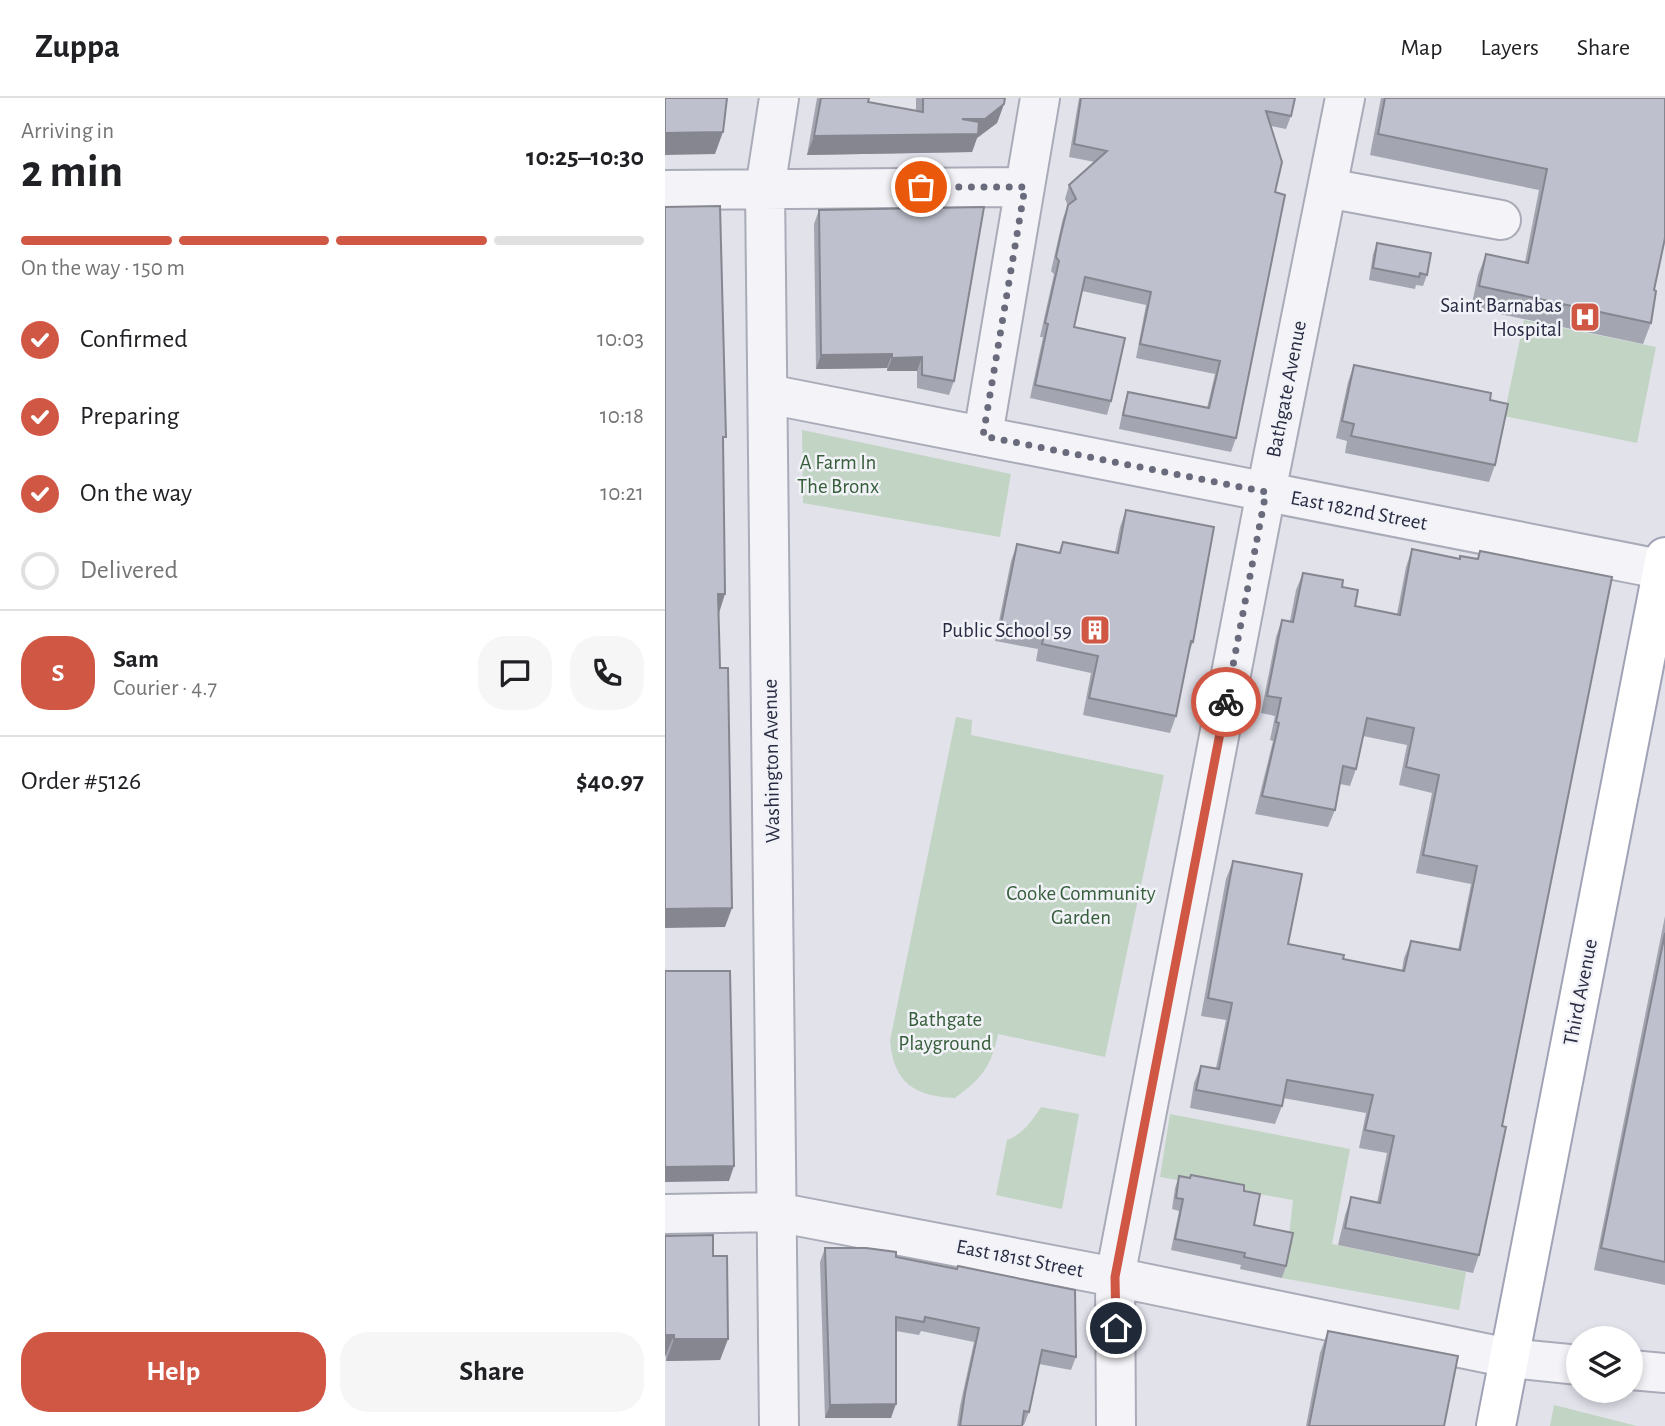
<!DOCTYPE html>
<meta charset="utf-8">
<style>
:root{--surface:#fff;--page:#f6f6f6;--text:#202124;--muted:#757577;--line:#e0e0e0;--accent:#d15745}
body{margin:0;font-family:"Alegreya Sans",sans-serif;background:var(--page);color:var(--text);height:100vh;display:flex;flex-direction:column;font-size:26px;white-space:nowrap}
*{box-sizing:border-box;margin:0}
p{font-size:23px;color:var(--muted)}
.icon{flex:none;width:38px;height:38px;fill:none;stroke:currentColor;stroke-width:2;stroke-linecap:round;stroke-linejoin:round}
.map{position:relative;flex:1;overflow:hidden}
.details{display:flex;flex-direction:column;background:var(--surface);width:665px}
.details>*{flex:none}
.controls{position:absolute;left:901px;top:1228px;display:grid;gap:14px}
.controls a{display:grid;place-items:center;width:77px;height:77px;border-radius:50%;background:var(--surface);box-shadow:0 4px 10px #0003;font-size:35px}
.pin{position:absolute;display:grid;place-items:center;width:60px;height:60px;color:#fff;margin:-30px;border:4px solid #fff;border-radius:50%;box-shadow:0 2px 7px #0007}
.courier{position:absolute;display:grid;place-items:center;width:70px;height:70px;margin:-35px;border:5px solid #d15745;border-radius:50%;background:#fff;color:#222;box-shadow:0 2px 9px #0007}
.summary em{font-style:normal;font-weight:700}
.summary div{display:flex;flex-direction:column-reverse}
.summary{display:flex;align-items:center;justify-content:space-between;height:119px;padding:0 21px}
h1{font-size:46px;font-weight:700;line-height:52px}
.bar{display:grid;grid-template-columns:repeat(4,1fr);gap:10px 7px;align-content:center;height:84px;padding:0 21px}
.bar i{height:9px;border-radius:5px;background:var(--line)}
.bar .on{background:var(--accent)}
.bar p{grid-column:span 4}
.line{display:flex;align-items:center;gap:18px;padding:0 21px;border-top:2px solid var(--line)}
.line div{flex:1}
.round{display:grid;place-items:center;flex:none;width:74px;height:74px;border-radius:28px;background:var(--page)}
ol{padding:0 21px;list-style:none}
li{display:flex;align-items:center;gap:21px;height:77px}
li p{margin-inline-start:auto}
li .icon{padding:7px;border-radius:50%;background:var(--accent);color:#fff;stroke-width:4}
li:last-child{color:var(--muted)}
li i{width:38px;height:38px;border:4px solid var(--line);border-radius:50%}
.cta{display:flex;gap:14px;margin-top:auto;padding:14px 21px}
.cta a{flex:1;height:80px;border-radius:28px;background:var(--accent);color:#fff;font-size:28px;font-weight:700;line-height:80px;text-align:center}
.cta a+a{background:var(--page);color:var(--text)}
header{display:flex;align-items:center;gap:42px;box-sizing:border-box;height:98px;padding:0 35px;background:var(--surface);border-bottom:2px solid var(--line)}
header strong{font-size:33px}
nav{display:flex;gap:38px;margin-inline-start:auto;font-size:24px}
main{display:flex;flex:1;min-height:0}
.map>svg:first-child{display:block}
</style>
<header>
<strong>Zuppa</strong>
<nav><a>Map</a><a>Layers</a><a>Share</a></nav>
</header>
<main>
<section class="details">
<div class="summary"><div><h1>2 min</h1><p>Arriving in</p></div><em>10:25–10:30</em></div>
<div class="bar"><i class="on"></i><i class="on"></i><i class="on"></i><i></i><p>On the way · 150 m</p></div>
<ol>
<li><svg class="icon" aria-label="check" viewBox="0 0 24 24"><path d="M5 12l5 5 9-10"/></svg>Confirmed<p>10:03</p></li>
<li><svg class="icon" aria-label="check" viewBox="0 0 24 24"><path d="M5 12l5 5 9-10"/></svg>Preparing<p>10:18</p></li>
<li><svg class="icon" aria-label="check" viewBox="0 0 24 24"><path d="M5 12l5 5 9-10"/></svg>On the way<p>10:21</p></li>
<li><i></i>Delivered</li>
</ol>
<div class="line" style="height:126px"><b class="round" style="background:var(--accent);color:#fff">S</b><div><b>Sam</b><p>Courier · 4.7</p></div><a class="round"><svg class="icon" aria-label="chat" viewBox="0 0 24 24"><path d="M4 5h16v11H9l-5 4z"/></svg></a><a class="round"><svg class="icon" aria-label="phone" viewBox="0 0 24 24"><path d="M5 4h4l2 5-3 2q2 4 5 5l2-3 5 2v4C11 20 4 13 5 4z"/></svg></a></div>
<div class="line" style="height:91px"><div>Order #5126</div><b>$40.97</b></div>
<div class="cta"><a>Help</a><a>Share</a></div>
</section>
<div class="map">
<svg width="1000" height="1328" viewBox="0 0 1000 1328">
<rect width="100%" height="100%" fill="#e1e2ea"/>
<path fill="#c2d4c3" d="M859,222L991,249L972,345L839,318Z
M137,332L346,376L335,439L138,405Z
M291,619L307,622L306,637L499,677L440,959L333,936C326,969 317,980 290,1000C249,998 229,985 225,943Z
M376,1009L414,1016L397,1111L331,1097L342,1042C358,1036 367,1023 376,1009Z
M505,1016L685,1051L667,1146L801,1174L794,1212L617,1180L623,1147L628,1102L495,1079Z
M889,1307L972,1328H885Z"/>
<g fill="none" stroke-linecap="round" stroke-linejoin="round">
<g stroke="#aaabb8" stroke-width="42">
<path id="minor" d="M662,90L836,122
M0,92L360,89
M103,296L1000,472
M318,337L375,0
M0,1116L111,1114L450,1179L844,1260L914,1267
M966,1272L1000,1275
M114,1328L100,91L114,0
M451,1328L450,1179L601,394L680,0"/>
</g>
<g stroke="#a0a3b6" stroke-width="42">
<path id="major" d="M831,1328L1000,459"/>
</g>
<use href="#minor" stroke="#f4f4f8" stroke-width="38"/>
<use href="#major" stroke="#fff" stroke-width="38"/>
</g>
<path fill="#a3a5b0" d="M152,0H204L203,4L251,13V0H340L339,6L332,25L312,40L307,54L142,57Z
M414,0H630L626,18L621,31L606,28L610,94L571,340L566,354L454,331L459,307L463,294L542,310L550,276L471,260L481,207L417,193L409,229L446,303L442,317L365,300L378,239H375L389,176L386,173L398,120L403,108L400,101L404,87L430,64L404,59Z
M716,0H1000L989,192L986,225L978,246L806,210L813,177L821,156L860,164L874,92L705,57Z
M154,112L289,283L284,297L252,290V273H222V270L151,271L149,126Z
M712,145L762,177L758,188L751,187L750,191L704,182L708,156Z
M689,267L825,302L830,367L824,384L680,355L682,343L671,340L683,284Z
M461,412L528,544L523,557L511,618L505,635L418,617L426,575L371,563L373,551L330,543L346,463L352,446L394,455L398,444L450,454L455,429Z
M747,451L794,461H812L815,453L837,1028L814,1157L808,1175L673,1147L680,1117L686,1099L712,1105L722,1055L694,1050L701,1015L618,1000L617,1008L610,1026L525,1010L529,985L536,968L551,970L561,922L536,918L561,781L568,763L623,846L678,861L737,872L739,860L746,843L793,852L806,786L751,775L767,695L734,687L742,647L698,638L691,671L685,688L675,686L670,712L663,729L590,716L608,643L605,642L610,618L596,615L611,539L617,522L625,523L631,492L638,475L677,489L690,508L732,516L741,469Z
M1000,818V1187L929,1172Z
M514,1078L579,1093L589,1127L621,1168L617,1180L575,1171L576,1167L506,1152L514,1113L507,1111L510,1090Z
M0,1138L48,1158L63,1241L55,1262L1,1263Z
M160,1150L231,1159L411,1259L406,1272L374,1266L364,1314L359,1327H357V1328H292L295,1308L309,1244L256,1233L254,1237L231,1233L226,1320H160L155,1164Z
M663,1233L779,1328H641L655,1255Z"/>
<path fill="#858690" d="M339,6L332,25L312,40L307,54L142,57L149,38L297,21Z
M58,34L50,56L0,57V35Z
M227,256L222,270L151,271L156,257Z
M257,259L252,273H222L227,260Z
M53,496H60L54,515Z
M67,810L60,829L0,830V811Z
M69,1068L64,1083L0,1084V1069Z
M0,1237H9L0,1259Z
M9,1241H63L55,1262L1,1263Z
M231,1306L226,1320H160L165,1307Z"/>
<path fill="#bec0cd" stroke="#858690" stroke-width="2" d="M0,0H62L58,34L0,35Z
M156,0H204L203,4L258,14V0H340L339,6L320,21H297L314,24L313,36L149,38Z
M416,0H630L626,18L601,13L617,64L610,94L620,97L571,340L458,317L463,294L544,310L555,263L475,246L486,194L420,179L409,229L460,240L446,303L370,287L383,226L380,225L394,163L391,159L396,136L403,107L411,101L404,87L442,53L409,46Z
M720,0H1000V140L989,192L991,193L986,225L814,188L821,156L863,165L882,71L713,36Z
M55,108L61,339H58L60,496H53L55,570H63L67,810L0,811V109Z
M319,109L289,283L257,277V259L227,260V256L156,257L154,112Z
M712,145L766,155L762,177L755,175L754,179L708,170Z
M689,267L826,295L825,302L843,306L830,367L686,338L689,326L677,323Z
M461,412L549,429L528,544L526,543L511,618L424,600L433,558L377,546L380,534L336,526L352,446L395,455L398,444L453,455Z
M747,451L795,461V458L813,461L815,453L947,479L837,1028L841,1029L814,1157L680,1130L686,1099L715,1105L729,1038L700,1032L708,997L622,982L617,1008L531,992L536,968L554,971L567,905L543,900L568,763L637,776L623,846L679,857L678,861L739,873L746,843L795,852L812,768L758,757L774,677L741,669L749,630L702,620L691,671L678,668L670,712L597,698L614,625L611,624L616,600L602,598L617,522L628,524L638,475L678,482L677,489L693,492L690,508L735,517Z
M1000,835V1164L936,1150Z
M0,873H65L69,1068L0,1069Z
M526,1077L579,1087V1093L595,1096L589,1127L628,1135L621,1168L579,1159L580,1155L510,1141L518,1101L511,1100L514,1078L525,1080Z
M48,1137V1158H62L63,1241H9V1237H0V1138Z
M160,1150H201L231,1154V1159L292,1171L293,1168L410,1192L411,1259L377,1252L364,1314L359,1313L357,1328H295L300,1295L314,1230L260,1219L259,1224L231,1219V1306L165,1307Z
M663,1233L793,1258L779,1328H644Z"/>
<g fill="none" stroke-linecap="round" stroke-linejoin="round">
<path stroke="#696b7d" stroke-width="7" stroke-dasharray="0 12.6" d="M256,89H360L318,338L601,394L561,604"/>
<path stroke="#d15745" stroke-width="9" d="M451,1230L450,1179L561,604"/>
</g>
<defs>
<g id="hospital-square" transform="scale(1.575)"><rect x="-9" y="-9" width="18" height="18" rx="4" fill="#d15745" stroke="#f1f2f7"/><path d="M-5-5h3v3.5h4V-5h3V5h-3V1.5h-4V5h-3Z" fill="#fff"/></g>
<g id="building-square" transform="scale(1.575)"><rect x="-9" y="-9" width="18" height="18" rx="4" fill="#d15745" stroke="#f1f2f7"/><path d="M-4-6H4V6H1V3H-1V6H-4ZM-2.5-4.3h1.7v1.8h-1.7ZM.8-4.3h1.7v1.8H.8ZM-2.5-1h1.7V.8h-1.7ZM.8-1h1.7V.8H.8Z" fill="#fff"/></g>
</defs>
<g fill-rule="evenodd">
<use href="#hospital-square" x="920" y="219"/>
<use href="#building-square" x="430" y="532"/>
</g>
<g text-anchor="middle" stroke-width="5" stroke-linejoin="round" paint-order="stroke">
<g font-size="21" fill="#292b42" stroke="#f1f2f7" text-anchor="end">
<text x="897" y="214">Saint Barnabas<tspan x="897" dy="24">Hospital</tspan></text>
<text x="407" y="539">Public School 59</text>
</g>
<g font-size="21" fill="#292b42" stroke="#f1f2f7">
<text transform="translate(621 291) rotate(-79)" y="7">Bathgate Avenue</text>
<text transform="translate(694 412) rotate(11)" y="7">East 182nd Street</text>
<text transform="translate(106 663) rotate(-91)" y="7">Washington Avenue</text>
<text transform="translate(915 894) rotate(-79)" y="7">Third Avenue</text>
<text transform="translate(355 1160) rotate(11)" y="7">East 181st Street</text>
</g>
<g font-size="21" fill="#365e3a" stroke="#f1f2f7">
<text x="173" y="371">A Farm In<tspan x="173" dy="24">The Bronx</tspan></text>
<text x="416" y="802">Cooke Community<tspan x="416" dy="24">Garden</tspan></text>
<text x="280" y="928">Bathgate<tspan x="280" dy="24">Playground</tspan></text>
</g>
</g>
</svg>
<div class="controls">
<a><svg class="icon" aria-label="layers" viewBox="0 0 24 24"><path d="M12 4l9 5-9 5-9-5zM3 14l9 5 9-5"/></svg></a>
</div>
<div class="pin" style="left:256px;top:89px;background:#ea580c"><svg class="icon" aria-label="bag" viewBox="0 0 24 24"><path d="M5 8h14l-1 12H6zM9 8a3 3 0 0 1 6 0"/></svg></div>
<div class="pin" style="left:451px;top:1230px;background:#1f2937"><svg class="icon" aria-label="home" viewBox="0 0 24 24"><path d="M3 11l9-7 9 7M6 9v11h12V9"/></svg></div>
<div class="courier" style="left:561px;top:604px"><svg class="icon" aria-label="bike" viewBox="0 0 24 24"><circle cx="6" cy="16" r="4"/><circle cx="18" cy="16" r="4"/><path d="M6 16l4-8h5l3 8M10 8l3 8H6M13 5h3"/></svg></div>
</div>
</main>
